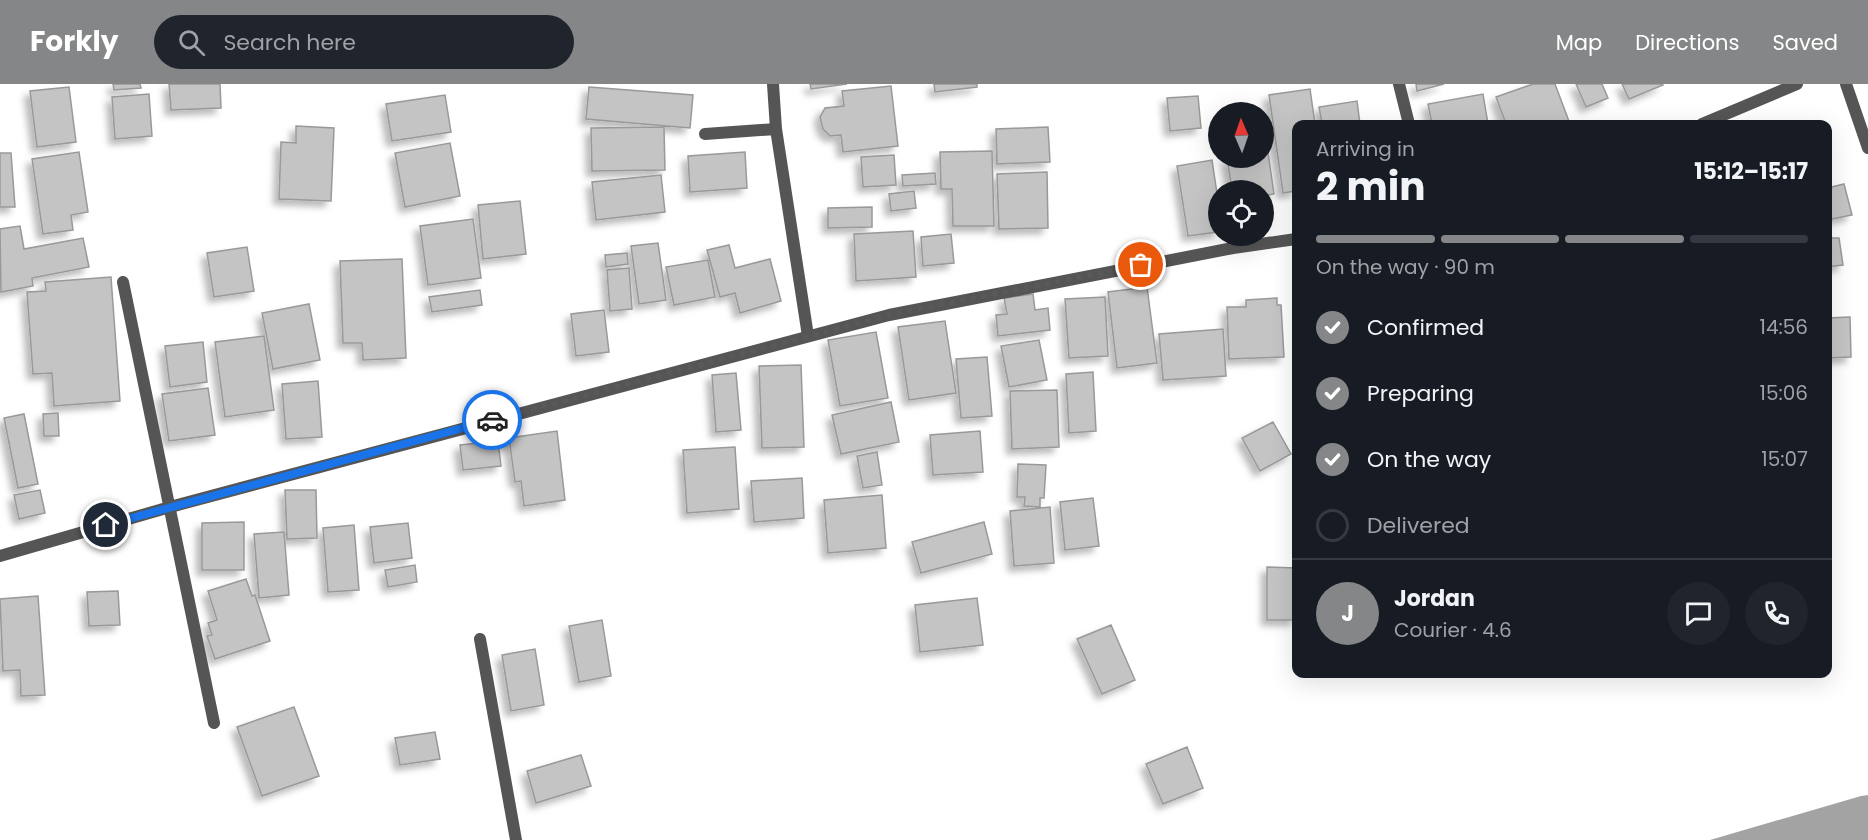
<!DOCTYPE html>
<meta charset="utf-8">
<style>
:root{--surface:#171b24;--page:#20242c;--text:#f1f3f6;--muted:#9ea1a6;--line:#363941;--accent:#858687}
body{margin:0;font-family:Poppins,sans-serif;background:var(--page);color:var(--text);height:100vh;display:flex;flex-direction:column;font-size:22px;white-space:nowrap}
*{box-sizing:border-box;margin:0}
p{font-size:20px;color:var(--muted)}
.icon{flex:none;width:33px;height:33px;fill:none;stroke:currentColor;stroke-width:2;stroke-linecap:round;stroke-linejoin:round}
.map{position:relative;flex:1;overflow:hidden}
.drawer{position:absolute;left:1292px;top:36px;width:540px;height:558px;display:flex;flex-direction:column;background:var(--surface);border-radius:12px;box-shadow:0 6px 24px #0002}
.drawer>*{flex:none}
.needle{width:39px;rotate:358deg}
.fabs{position:absolute;left:1208px;top:18px;display:grid;gap:12px}
.fabs a{display:grid;place-items:center;width:66px;height:66px;border-radius:50%;background:var(--surface);box-shadow:0 6px 24px #0002;font-size:30px}
.pin{position:absolute;display:grid;place-items:center;width:51px;height:51px;color:#fff;margin:-26px;border:3px solid #fff;border-radius:50%;box-shadow:0 2px 6px #0007}
.courier{position:absolute;display:grid;place-items:center;width:60px;height:60px;margin:-30px;border:4px solid #1a73e8;border-radius:50%;background:#fff;color:#222;box-shadow:0 2px 8px #0007}
.head em{font-style:normal;font-weight:700}
.head div{display:flex;flex-direction:column-reverse}
.head{display:flex;align-items:center;justify-content:space-between;height:102px;padding:0 24px}
h1{font-size:39px;font-weight:700;line-height:45px}
.bar{display:grid;grid-template-columns:repeat(4,1fr);gap:9px 6px;align-content:center;height:72px;padding:0 24px}
.bar i{height:8px;border-radius:4px;background:var(--line)}
.bar .active{background:var(--accent)}
.bar p{grid-column:span 4}
.line{display:flex;align-items:center;gap:15px;padding:0 24px;border-top:2px solid var(--line)}
.line div{flex:1}
.round{display:grid;place-items:center;flex:none;width:63px;height:63px;border-radius:32px;background:var(--page)}
ol{padding:0 24px;list-style:none}
li{display:flex;align-items:center;gap:18px;height:66px}
li p{margin-inline-start:auto}
li .icon{padding:6px;border-radius:50%;background:var(--accent);color:#fff;stroke-width:4}
li:last-child{color:var(--muted)}
li i{width:33px;height:33px;border:3px solid var(--line);border-radius:50%}
header{display:flex;align-items:center;gap:36px;box-sizing:border-box;height:84px;padding:0 30px;background:var(--accent);color:#fff}
header strong{font-size:28px}
nav{display:flex;gap:33px;margin-inline-start:auto;font-size:21px}
.search{width:420px;height:54px;background:var(--page);display:flex;align-items:center;gap:15px;box-sizing:border-box;padding:0 21px;border-radius:33px;color:var(--muted);font-size:22px}
.map>svg:first-child{display:block}
</style>
<header>
<strong>Forkly</strong>
<div class="search"><svg class="icon" aria-label="search" viewBox="0 0 24 24"><circle cx="10" cy="10" r="6"/><path d="M15 15l6 6"/></svg>Search here</div>
<nav><a>Map</a><a>Directions</a><a>Saved</a></nav>
</header>
<div class="map">
<svg width="1868" height="756" viewBox="0 0 1868 756">
<defs>
<filter id="shadow"><feDropShadow dx="-5.5" dy="5.5" stdDeviation="3" flood-color="#0004"/></filter>
</defs>
<rect width="100%" height="100%" fill="#fff"/>
<path fill="#a3a3a3" d="M1868,711V756H1710L1861,712Z"/>
<path fill="#c4c4c4" stroke="#999" stroke-width="1.5" filter="url(#shadow)" d="M113,0H140L141,4L114,6Z
M169,0H220L221,24L171,26Z
M810,0H847L811,5Z
M934,0H977V3L935,8Z
M1416,0H1444L1417,7Z
M1533,0H1555L1570,40H1506L1496,13Z
M1576,0H1602L1608,14L1586,23Z
M1622,0H1662L1663,1L1629,15Z
M891,2L898,62L843,68L841,51L830,52L823,45L820,33L825,24L844,22L842,7Z
M69,3L76,58L37,63L30,7Z
M589,3L693,11L690,44L586,35Z
M1310,5L1315,40H1296V107L1283,109L1269,11Z
M149,10L152,52L115,55L112,13Z
M1483,10L1488,40H1432L1428,20Z
M445,11L451,48L392,57L386,20Z
M1198,12L1201,44L1170,47L1167,14Z
M1357,17L1360,40H1322L1319,23Z
M1263,34L1274,110L1263,112V106H1232L1227,74H1263Z
M296,42L334,44L331,117L279,115L281,58L296,59Z
M664,43L665,86L592,87L591,44Z
M1048,43L1050,78L997,80L996,45Z
M450,59L460,112L405,123L395,69Z
M992,67L994,142H953L952,105H941L940,68Z
M79,68L88,128L71,131L73,146L43,150L32,75Z
M745,68L747,104L690,108L688,72Z
M0,69H11L15,123H0Z
M894,71L896,101L863,103L861,73Z
M1212,76L1218,116V148L1188,152L1177,82Z
M1047,88L1048,144L999,145L997,90Z
M935,89L936,100L903,102L902,91Z
M661,91L665,128L596,136L592,98Z
M1844,100L1852,131L1827,136V104Z
M914,107L916,124L891,127L889,110Z
M520,117L526,170L483,175L478,121Z
M872,123V143L828,144V124Z
M473,135L481,194L428,201L420,142Z
M20,142L24,165L83,154L89,183L32,194L33,202L1,208L0,145Z
M913,147L916,193L856,197L854,150Z
M951,150L954,179L923,182L921,153Z
M1827,154H1839L1843,181L1827,183Z
M658,159L666,216L639,220L631,162Z
M729,161L735,184L770,175L781,217L740,229L735,209L720,213L707,166Z
M247,163L254,207L214,213L207,169Z
M627,169L628,180L606,183L605,171Z
M402,175L406,274L363,276L362,259H343L340,177Z
M708,176L715,213L674,221L666,183Z
M629,184L632,225L610,227L607,186Z
M111,193L120,317L54,322L52,289L33,290L27,208L46,207L45,198Z
M1147,203L1157,279L1117,284L1108,208Z
M480,206L482,221L432,228L429,213Z
M1033,210L1035,226L1048,224L1050,246L998,252L996,231L1007,230L1004,214Z
M1105,213L1108,272L1069,274L1065,215Z
M1277,214V221H1281L1284,273L1229,275L1227,223H1246V216Z
M309,220L320,276L273,285L262,229Z
M604,226L609,268L576,272L571,230Z
M1850,233L1851,273L1827,274V234Z
M945,237L956,309L909,316L898,243Z
M1223,245L1226,292L1163,296L1159,250Z
M876,248L888,314L840,322L828,256Z
M264,252L274,326L225,333L215,258Z
M1039,256L1047,296L1009,303L1001,262Z
M203,258L207,298L170,303L165,262Z
M987,273L992,332L961,334L956,275Z
M801,281L804,363L762,364L759,282Z
M1093,288L1096,347L1069,349L1066,290Z
M736,289L741,346L716,348L712,291Z
M318,297L322,353L286,355L282,300Z
M208,304L215,351L169,357L162,310Z
M1057,306L1059,363L1012,365L1010,307Z
M891,318L899,358L841,370L832,331Z
M58,329L59,352H44L43,330Z
M24,330L38,400L18,404L4,334Z
M1273,338L1291,370L1260,387L1242,354Z
M557,347L565,416L524,422L521,397L515,398L509,354Z
M980,347L983,388L933,391L930,351Z
M498,357L501,382L463,386L460,361Z
M735,363L739,425L687,429L683,366Z
M877,368L882,401L863,404L857,372Z
M1018,380L1046,381L1044,414H1040V423L1024,422L1025,413H1017Z
M802,394L804,434L754,438L751,397Z
M40,406L45,429L19,435L14,411Z
M285,406H316L317,454L287,455Z
M882,411L886,464L828,469L824,416Z
M1093,414L1099,462L1065,466L1060,418Z
M1050,423L1054,479L1014,482L1010,427Z
M244,438V486H202V439Z
M984,438L992,470L921,489L912,458Z
M408,439L412,474L374,479L370,443Z
M354,441L359,506L328,508L323,444Z
M284,448L289,511L259,514L254,450Z
M415,481L417,498L388,503L385,486Z
M1267,483L1296,484V536H1267Z
M246,495L252,512L255,511L270,557L215,575L207,552L212,551L208,539L217,536L208,507Z
M118,507L120,541L89,542L87,508Z
M38,512L45,611L21,612L20,586L3,587L0,515Z
M977,514L983,561L920,568L915,521Z
M602,536L611,592L579,598L569,542Z
M1111,541L1135,596L1102,610L1077,555Z
M535,565L544,621L511,627L502,571Z
M294,623L319,692L262,712L237,643Z
M435,648L440,675L400,681L395,654Z
M1187,663L1203,704L1163,720L1146,680Z
M581,671L591,702L536,719L527,687Z"/>
<g fill="none" stroke-linecap="round" stroke-linejoin="round">
<path stroke="#555" stroke-width="12" d="M773,0L776,45L808,252
M1399,0L1409,40
M1846,0L1868,64
M1702,40L1797,0
M705,50L776,45
M123,198L214,639
M0,472L170,423L889,231L1233,164L1296,155
M480,555L516,756"/>
</g>
<g fill="none" stroke-linecap="round" stroke-linejoin="round">
<path stroke="#595959" stroke-width="6" stroke-dasharray="0 10.8" d="M492,336L889,231L1141,181"/>
<path stroke="#1a73e8" stroke-width="8" d="M106,441L492,336"/>
</g>
</svg>
<div class="fabs">
<a><svg class="needle" viewBox="-14 -14 28 28"><path d="M0-13l5 13h-10z" fill="#e53935"/><path d="M0 13l5-13h-10z" fill="#9ea1a6"/></svg></a>
<a><svg class="icon" aria-label="locate" viewBox="0 0 24 24"><circle cx="12" cy="12" r="6"/><path d="M12 2v4M12 18v4M2 12h4M18 12h4"/></svg></a>
</div>
<div class="pin" style="left:1141px;top:181px;background:#ea580c"><svg class="icon" aria-label="bag" viewBox="0 0 24 24"><path d="M5 8h14l-1 12H6zM9 8a3 3 0 0 1 6 0"/></svg></div>
<div class="pin" style="left:106px;top:441px;background:#1f2937"><svg class="icon" aria-label="home" viewBox="0 0 24 24"><path d="M3 11l9-7 9 7M6 9v11h12V9"/></svg></div>
<div class="courier" style="left:492px;top:336px"><svg class="icon" aria-label="car" viewBox="0 0 24 24"><path d="M5 17H2v-5l4-1 3-4h7l3 4 3 1v5h-3M9 17h6M6 11h13"/><circle cx="7" cy="17" r="2"/><circle cx="17" cy="17" r="2"/></svg></div>
<section class="drawer">
<div class="head"><div><h1>2 min</h1><p>Arriving in</p></div><em>15:12–15:17</em></div>
<div class="bar"><i class="active"></i><i class="active"></i><i class="active"></i><i></i><p>On the way · 90 m</p></div>
<ol>
<li><svg class="icon" aria-label="check" viewBox="0 0 24 24"><path d="M5 12l5 5 9-10"/></svg>Confirmed<p>14:56</p></li>
<li><svg class="icon" aria-label="check" viewBox="0 0 24 24"><path d="M5 12l5 5 9-10"/></svg>Preparing<p>15:06</p></li>
<li><svg class="icon" aria-label="check" viewBox="0 0 24 24"><path d="M5 12l5 5 9-10"/></svg>On the way<p>15:07</p></li>
<li><i></i>Delivered</li>
</ol>
<div class="line" style="height:108px"><b class="round" style="background:var(--accent);color:#fff">J</b><div><b>Jordan</b><p>Courier · 4.6</p></div><a class="round"><svg class="icon" aria-label="chat" viewBox="0 0 24 24"><path d="M4 5h16v11H9l-5 4z"/></svg></a><a class="round"><svg class="icon" aria-label="phone" viewBox="0 0 24 24"><path d="M5 4h4l2 5-3 2q2 4 5 5l2-3 5 2v4C11 20 4 13 5 4z"/></svg></a></div>
</section>
</div>
